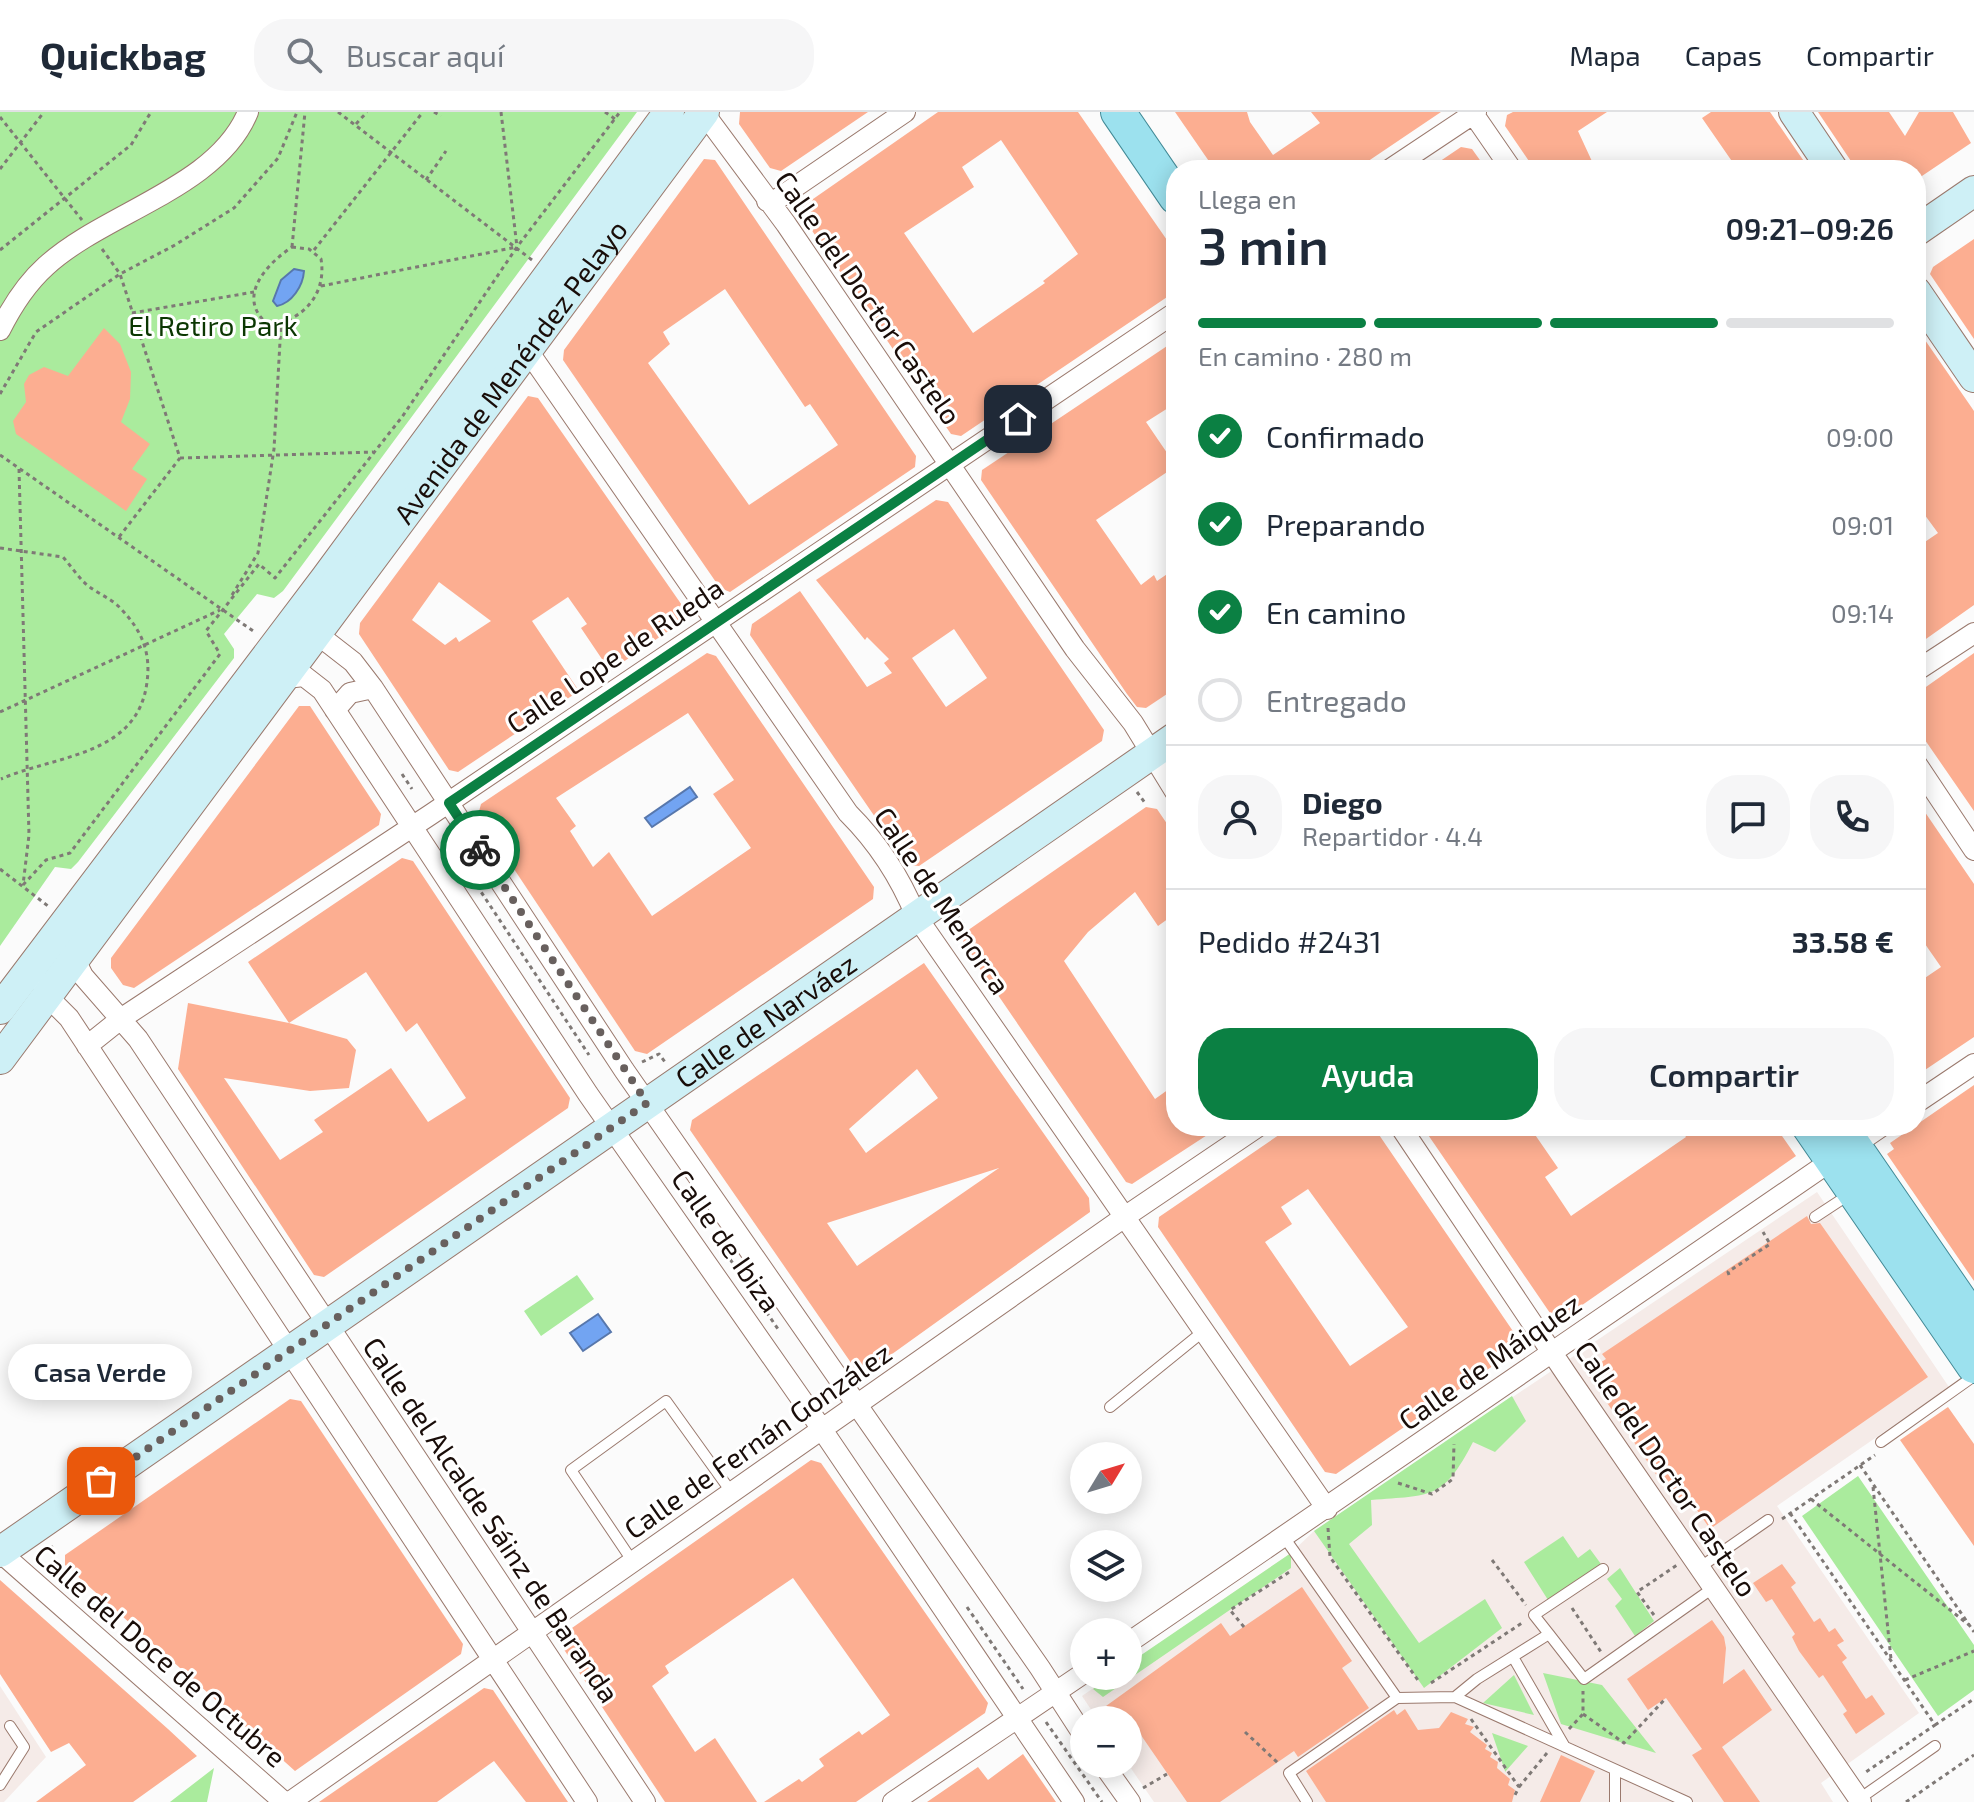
<!DOCTYPE html>
<html lang="es">
<meta charset="utf-8">
<style>
:root{--surface:#fff;--page:#f6f6f7;--text:#1f2937;--muted:#747a83;--line:#e0e1e3;--accent:#0b8043}
body{margin:0;font-family:"Exo 2",sans-serif;background:var(--page);color:var(--text);height:100vh;display:flex;flex-direction:column;font-size:30px;white-space:nowrap}
*{box-sizing:border-box;margin:0}
p{font-size:26px;color:var(--muted)}
.icon{flex:none;width:44px;height:44px;fill:none;stroke:currentColor;stroke-width:2;stroke-linecap:round;stroke-linejoin:round}
.map{position:relative;flex:1;overflow:hidden}
.drawer{position:absolute;left:1166px;top:48px;width:760px;height:976px;display:flex;flex-direction:column;background:var(--surface);border-radius:32px;box-shadow:0 4px 20px #0003}
.drawer>*{flex:none}
.needle{width:52px;rotate:52deg}
.fabs{position:absolute;left:1070px;top:1330px;display:grid;gap:16px}
.fabs a{display:grid;place-items:center;width:72px;height:72px;border-radius:50%;background:var(--surface);box-shadow:0 4px 20px #0003;font-size:40px}
.pin{position:absolute;display:grid;place-items:center;width:68px;height:68px;color:#fff;margin:-34px;border-radius:16px;box-shadow:0 4px 12px #0006}
.courier{position:absolute;display:grid;place-items:center;width:80px;height:80px;margin:-40px;border:6px solid #0b8043;border-radius:50%;background:#fff;color:#222;box-shadow:0 2px 10px #0007}
.bubble{position:absolute;height:56px;border-radius:28px;background:var(--surface);box-shadow:0 4px 20px #0003;font-size:26px;font-weight:600;line-height:56px;text-align:center}
.overview em{font-style:normal;font-weight:600}
.overview div{display:flex;flex-direction:column-reverse}
.overview{display:flex;align-items:center;justify-content:space-between;height:136px;padding:0 32px}
h1{font-size:52px;font-weight:600;line-height:60px}
.bar{display:grid;grid-template-columns:repeat(4,1fr);gap:12px 8px;align-content:center;height:96px;padding:0 32px}
.bar i{height:10px;border-radius:6px;background:var(--line)}
.bar .active{background:var(--accent)}
.bar p{grid-column:span 4}
.line{display:flex;align-items:center;gap:20px;padding:0 32px;border-top:2px solid var(--line)}
.line div{flex:1}
.round{display:grid;place-items:center;flex:none;width:84px;height:84px;border-radius:32px;background:var(--page)}
ol{padding:0 32px;list-style:none}
li{display:flex;align-items:center;gap:24px;height:88px}
li p{margin-inline-start:auto}
li .icon{padding:8px;border-radius:50%;background:var(--accent);color:#fff;stroke-width:4}
li:last-child{color:var(--muted)}
li i{width:44px;height:44px;border:4px solid var(--line);border-radius:50%}
.primary-button{display:flex;gap:16px;margin-top:auto;padding:16px 32px}
.primary-button a{flex:1;height:92px;border-radius:32px;background:var(--accent);color:#fff;font-size:32px;font-weight:600;line-height:92px;text-align:center}
.primary-button a+a{background:var(--page);color:var(--text)}
header{display:flex;align-items:center;gap:48px;box-sizing:border-box;height:112px;padding:0 40px;background:var(--surface);border-bottom:2px solid var(--line)}
header strong{font-size:38px}
nav{display:flex;gap:44px;margin-inline-start:auto;font-size:28px}
.search{width:560px;height:72px;background:var(--page);display:flex;align-items:center;gap:20px;box-sizing:border-box;padding:0 28px;border-radius:32px;color:var(--muted);font-size:30px}
.map>svg:first-child{display:block}
</style>
<header>
<strong>Quickbag</strong>
<div class="search"><svg class="icon" aria-label="search" viewBox="0 0 24 24"><circle cx="10" cy="10" r="6"/><path d="M15 15l6 6"/></svg>Buscar aquí</div>
<nav><a>Mapa</a><a>Capas</a><a>Compartir</a></nav>
</header>
<div class="map">
<svg width="1974" height="1690" viewBox="0 0 1974 1690">
<rect width="100%" height="100%" fill="#fbfbfb"/>
<path fill="#f5ebe8" d="M1817,1080L1949,1275L1777,1394L1919,1601L1821,1671L1833,1690H1154L1128,1652V1608H1098L1082,1584L1111,1564H1128V1553L1291,1441L1314,1419Z
M0,1574L46,1645L4,1690H0Z"/>
<path fill="#aaeb9d" d="M0,0H637L283,479L274,486L257,482L224,522L234,537V546L78,750L71,757L55,755L0,834Z
M577,1163L594,1187L541,1224L524,1199Z
M1512,1284L1526,1309L1495,1340L1473,1330C1443,1388 1432,1383 1371,1388L1372,1413L1349,1432L1419,1531L1485,1487L1502,1516L1424,1576L1314,1419Z
M1858,1364L1974,1533V1578L1938,1604L1802,1404Z
M1563,1424L1578,1446L1590,1437L1601,1452L1548,1488L1524,1450Z
M1291,1441V1456L1103,1585L1093,1577L1111,1564H1128V1552Z
M1620,1456L1654,1509L1635,1524L1615,1494L1622,1487L1607,1467Z
M1543,1561L1602,1573L1656,1641L1561,1612Z
M1514,1563L1534,1603L1483,1591Z
M1492,1621L1528,1634L1505,1660V1659Z
M214,1656L207,1690H170Z"/>
<path fill="#72a4f2" stroke="#5777ac" stroke-width="2" d="M294,157L304,159C303,174 292,191 277,194L273,189L281,168Z
M690,675L697,685L652,715L645,706Z
M598,1202L611,1220L583,1239L570,1221Z"/>
<path fill="#fcae91" fill-rule="evenodd" d="M740,0H868L781,59L770,56L739,12Z
M938,0H1078L1176,141V179L961,324L951,322L802,104L803,94ZM1001,28L1078,142L1043,169L1045,171L973,221L904,121L974,75L962,55Z
M1175,0H1247L1250,10L1273,43L1320,11L1311,0H1441L1355,58H1252L1258,54L1256,51L1246,58H1215Z
M1513,0H1607L1578,19L1596,58H1535L1505,14L1507,3Z
M1711,0H1770L1810,58H1738L1702,6Z
M1818,0H1889L1905,24L1919,0H1953L1971,31L1916,68V58H1857Z
M1461,35L1472,37L1487,58H1427Z
M704,47L715,48L916,344L915,355L730,480L720,476L563,248L564,238ZM725,177L805,295L810,292L838,333L749,393L648,251L670,232L663,220Z
M1974,127V227L1930,162L1933,155Z
M1916,215L1974,299V493L1916,534V436L1938,421L1916,391Z
M104,216L120,232L131,260L130,287L121,310L150,332L132,357L147,367L126,399L16,322L13,309L26,290L24,272L29,263L44,255L68,264Z
M1176,228V291L1146,310L1176,354L1096,408L1141,473L1154,463L1157,469L1176,456V576L1146,596L1137,595L1127,582L981,368L982,358Z
M528,284L538,286L686,499L683,509L610,559L581,516L587,512L568,485L532,509L579,579L458,660L449,658L359,522L360,511ZM439,470L491,509L459,530L456,525L445,533L412,508Z
M936,388L948,390L1104,618L1102,629L919,754L908,753L750,523L752,512L800,479L867,575L892,561L884,551L889,547L867,525L865,528L816,468ZM954,517L987,566L946,595L912,546Z
M707,541L716,544L874,775L873,787L647,942L635,939L478,703L481,692ZM688,601L734,668L713,682L751,736L652,804L609,740L593,755L570,719L576,714L556,686Z
M1974,541V699L1916,615V582Z
M299,594H310L381,702L379,713L134,876L123,873L111,856V846Z
M1916,687L1974,772V925L1916,964V872L1941,855L1916,819Z
M1146,695L1157,697L1176,725V801L1158,814L1135,780L1088,820L1064,849L1155,987L1176,972V1014H1221L1132,1072L1126,1070L963,832L964,821Z
M402,746L413,749L570,986L568,996L324,1165L314,1163L178,957L188,891L289,911L248,850ZM366,860L406,920L417,911L466,986L428,1010L391,956L314,1008L323,1020L280,1048L224,966L310,979L349,976L356,938L347,927L289,911Z
M924,851L1089,1086L1090,1100L867,1260L856,1258L690,1018L692,1008ZM917,957L938,986L866,1041L849,1017ZM999,1056L857,1154L827,1111Z
M1974,973V1169L1887,1042L1894,1037L1890,1031Z
M1292,1014H1373L1519,1228L1516,1238L1336,1362L1325,1360L1158,1115L1159,1105ZM1308,1077L1408,1215L1350,1254L1265,1130L1292,1112L1281,1095Z
M1422,1014H1529L1558,1056L1545,1065L1571,1104L1686,1025L1679,1014H1775L1796,1044L1565,1205L1550,1201Z
M1807,1104L1811,1112L1820,1111L1928,1265L1710,1417L1688,1385L1677,1393L1586,1260L1606,1247L1602,1242Z
M290,1287L301,1289L463,1532L461,1542L295,1659L65,1453V1443Z
M1948,1295L1974,1332V1434L1900,1328Z
M811,1348L821,1351L988,1591L985,1601L856,1690H764L799,1667L802,1670L824,1654L819,1647L859,1619L862,1623L890,1603L793,1466L665,1554L669,1561L652,1574L695,1640L715,1626L757,1690H665L561,1533L562,1523Z
M1782,1452L1796,1471L1791,1475L1814,1510L1820,1506L1829,1520L1835,1516L1844,1529L1837,1533L1847,1546L1842,1550L1866,1587L1872,1583L1885,1602L1856,1622L1843,1602L1847,1599L1823,1563L1819,1566L1799,1539L1792,1525L1795,1522L1772,1487L1766,1490L1753,1471Z
M0,1468L168,1617L197,1644L133,1690H36L86,1653L69,1631L51,1640L0,1562Z
M1302,1475L1352,1549L1342,1556L1369,1596L1298,1645L1294,1639L1220,1690H1187L1134,1613L1128,1617V1608L1088,1607L1221,1511L1230,1524Z
M1712,1508L1724,1525L1726,1536L1723,1572L1744,1557L1772,1598L1722,1635L1760,1690H1724L1692,1643L1702,1637L1666,1586L1648,1598L1627,1567Z
M484,1576L493,1578L568,1690H526L494,1649L437,1690H319Z
M1405,1597L1418,1618L1439,1616L1451,1600L1468,1607L1465,1612L1474,1615L1470,1620L1487,1633L1485,1637L1492,1641L1490,1645L1498,1650L1497,1656L1510,1667L1508,1673L1515,1678L1512,1690H1326L1306,1659L1394,1598L1397,1603Z
M1023,1642L1056,1690H927L978,1655L988,1668Z
M1561,1643L1595,1659L1580,1690H1540Z"/>
<g fill="none" stroke-linecap="round" stroke-linejoin="round">
<g stroke="#9a796d" stroke-width="12">
<path id="lane" d="M1815,1105L1850,1082
M1110,1295L1205,1218
M1881,1330L1974,1264
M1284,1425L1397,1586L1289,1661L1307,1690
M633,1450L571,1358L666,1289L732,1381
M1699,1456L1768,1408
M1549,1522L1584,1567L1713,1476
M1513,1545L1565,1635
M1455,1585L1477,1567L1549,1522L1534,1503L1603,1457
M1397,1586L1455,1585L1687,1690
M0,1673L24,1635L10,1614
M1859,1687L1935,1634
M1615,1690V1658"/>
</g>
<g stroke="#9a796d" stroke-width="22">
<path id="street" d="M703,0L786,112L1075,537L1133,611L1176,681
M1472,0L1512,58
M1389,58L1476,0
M767,89L776,88L905,0
M0,218C12,194 26,172 46,154C105,100 217,76 248,0
M517,232L528,239L848,701C878,731 900,765 916,804L1327,1397
M308,515L353,550L373,576L624,958L1040,1556L1084,1624
M1916,559L1974,521
M286,566L304,564L322,578L588,982L804,1291L1074,1690
M335,598L350,581L373,576
M1916,651L1974,738
M78,841V854L83,864L138,927L645,1690
M43,872L47,884L69,906L587,1690
M87,934L122,906L430,703L1176,200
M1916,991L1974,952
M1400,1014L1567,1263L1861,1690
M0,1440L284,1690
M1128,1531L1882,1014
M1103,1652L1130,1690
M290,1690L1126,1104L1259,1014
M893,1690L1084,1561"/>
</g>
<g stroke="#9a796d" stroke-width="32">
<g id="secondary">
<path d="M1794,0L1833,58"/>
<path d="M1916,119L1974,79"/>
<path d="M1916,180L1974,265"/>
<path d="M0,897L326,466L669,0"/>
<path id="s1" d="M0,947L704,0"/>
<path id="s2" d="M0,1440L1176,625"/>
</g>
</g>
<g stroke="#438a96" stroke-width="36">
<path id="primary" d="M1118,0L1176,85
M1809,1014L1974,1254
M1840,1014L1974,1209"/>
</g>
<path stroke="#7f7976" stroke-width="3" stroke-dasharray="4 4" stroke-linecap="butt" d="M338,0L532,148
M434,0L441,4
M501,0L517,135
M605,0L615,7
M0,5L82,108
M356,12L367,0
M0,57L44,0
M426,68L446,39
M292,135L309,137L321,147C327,182 303,209 269,213C235,187 265,153 292,135Z
M292,135L305,0
M102,137L120,162L180,346L119,425
M0,138L131,33L151,0
M314,138L423,0
M321,174L517,135
M132,201L254,180
M0,282L36,220L120,162L175,133L234,96L278,46L297,0
M0,343L256,521
M180,346L373,340
M19,357L29,723L23,773
M0,436L63,445C71,454 78,465 87,473C98,482 113,487 122,498C142,519 151,541 147,570C138,644 56,643 1,667
M232,483L258,441L274,337L281,212
M0,600L220,498
M402,662L412,677
M1137,680L1145,691
M446,727L589,943
M0,757L48,794
M23,773L46,748L70,741L220,542L206,519L259,452L275,466L402,305L517,135L620,0
M951,823L963,811L958,805
M642,950L659,942L665,950
M712,1121L778,1217
M1729,1163L1728,1160L1770,1132L1763,1120
M1860,1353L1974,1520
M1398,1371L1432,1382L1453,1367L1454,1332
M1873,1375L1891,1547
M1811,1387L1969,1513
M1790,1401L1935,1613L1863,1662
M1782,1407L1875,1343
M1328,1416L1330,1445L1420,1571
M51,1434L57,1443
M1492,1448L1526,1493
M967,1495L1023,1577
M1572,1496L1601,1540
M1654,1503L1637,1480L1677,1453
M1244,1515L1230,1498L1291,1459
M1905,1568L1974,1539
M1431,1571L1522,1511
M1583,1602L1624,1631L1666,1586
M1471,1607L1519,1675L1515,1683
M1046,1610L1102,1690
M1935,1613L1974,1587
M1569,1617L1583,1602V1579
M1245,1620L1278,1651
M1519,1675L1547,1641
M1143,1676L1167,1662
M1906,1690L1974,1643"/>
<use href="#lane" stroke="#fff" stroke-width="10"/>
<use href="#street" stroke="#fff" stroke-width="20"/>
<use href="#secondary" stroke="#cef0f6" stroke-width="30"/>
<use href="#primary" stroke="#9ce1ee" stroke-width="34"/>
</g>
<g fill="none" stroke-linecap="round" stroke-linejoin="round">
<path stroke="#68605e" stroke-width="8" stroke-dasharray="0 14.4" d="M101,1369L647,991L480,738"/>
<path stroke="#0b8043" stroke-width="10" d="M480,738L449,691L1018,307"/>
</g>
<g text-anchor="middle" stroke-width="6" stroke-linejoin="round" paint-order="stroke">
<g font-size="28" fill="#190d09" stroke="#fff">
<text transform="translate(868 186) rotate(55)" y="10">Calle del Doctor Castelo</text>
<text dy="10" stroke="none"><textPath href="#s1" startOffset="856">Avenida de Menéndez Pelayo</textPath></text>
<text transform="translate(615 544) rotate(-34)" y="10">Calle Lope de Rueda</text>
<text transform="translate(942 789) rotate(56)" y="10">Calle de Menorca</text>
<text dy="10" stroke="none"><textPath href="#s2" startOffset="932">Calle de Narváez</textPath></text>
<text transform="translate(726 1129) rotate(55)" y="10">Calle de Ibiza</text>
<text transform="translate(1490 1250) rotate(-35)" y="10">Calle de Máiquez</text>
<text transform="translate(758 1329) rotate(-35)" y="10">Calle de Fernán González</text>
<text transform="translate(1666 1357) rotate(56)" y="10">Calle del Doctor Castelo</text>
<text transform="translate(491 1408) rotate(56)" y="10">Calle del Alcalde Sáinz de Baranda</text>
<text transform="translate(160 1544) rotate(41)" y="10">Calle del Doce de Octubre</text>
</g>
<g font-size="28" fill="#0b3702" stroke="#fff">
<text x="213" y="224">El Retiro Park</text>
</g>
</g>
</svg>
<div class="fabs">
<a><svg class="needle" viewBox="-14 -14 28 28"><path d="M0-13l5 13h-10z" fill="#e53935"/><path d="M0 13l5-13h-10z" fill="#747a83"/></svg></a>
<a><svg class="icon" aria-label="layers" viewBox="0 0 24 24"><path d="M12 4l9 5-9 5-9-5zM3 14l9 5 9-5"/></svg></a>
<a>+</a>
<a>−</a>
</div>
<div class="pin" style="left:101px;top:1369px;background:#ea580c"><svg class="icon" aria-label="bag" viewBox="0 0 24 24"><path d="M5 8h14l-1 12H6zM9 8a3 3 0 0 1 6 0"/></svg></div>
<div class="pin" style="left:1018px;top:307px;background:#1f2937"><svg class="icon" aria-label="home" viewBox="0 0 24 24"><path d="M3 11l9-7 9 7M6 9v11h12V9"/></svg></div>
<div class="courier" style="left:480px;top:738px"><svg class="icon" aria-label="bike" viewBox="0 0 24 24"><circle cx="6" cy="16" r="4"/><circle cx="18" cy="16" r="4"/><path d="M6 16l4-8h5l3 8M10 8l3 8H6M13 5h3"/></svg></div>
<div class="bubble" style="left:8px;top:1232px;width:184px">Casa Verde</div>
<section class="drawer">
<div class="overview"><div><h1>3 min</h1><p>Llega en</p></div><em>09:21–09:26</em></div>
<div class="bar"><i class="active"></i><i class="active"></i><i class="active"></i><i></i><p>En camino · 280 m</p></div>
<ol>
<li><svg class="icon" aria-label="check" viewBox="0 0 24 24"><path d="M5 12l5 5 9-10"/></svg>Confirmado<p>09:00</p></li>
<li><svg class="icon" aria-label="check" viewBox="0 0 24 24"><path d="M5 12l5 5 9-10"/></svg>Preparando<p>09:01</p></li>
<li><svg class="icon" aria-label="check" viewBox="0 0 24 24"><path d="M5 12l5 5 9-10"/></svg>En camino<p>09:14</p></li>
<li><i></i>Entregado</li>
</ol>
<div class="line" style="height:144px"><a class="round"><svg class="icon" aria-label="person" viewBox="0 0 24 24"><circle cx="12" cy="8" r="4"/><path d="M4 21q1-7 8-7t8 7"/></svg></a><div><b>Diego</b><p>Repartidor · 4.4</p></div><a class="round"><svg class="icon" aria-label="chat" viewBox="0 0 24 24"><path d="M4 5h16v11H9l-5 4z"/></svg></a><a class="round"><svg class="icon" aria-label="phone" viewBox="0 0 24 24"><path d="M5 4h4l2 5-3 2q2 4 5 5l2-3 5 2v4C11 20 4 13 5 4z"/></svg></a></div>
<div class="line" style="height:104px"><div>Pedido #2431</div><b>33.58 €</b></div>
<div class="primary-button"><a>Ayuda</a><a>Compartir</a></div>
</section>
</div>
